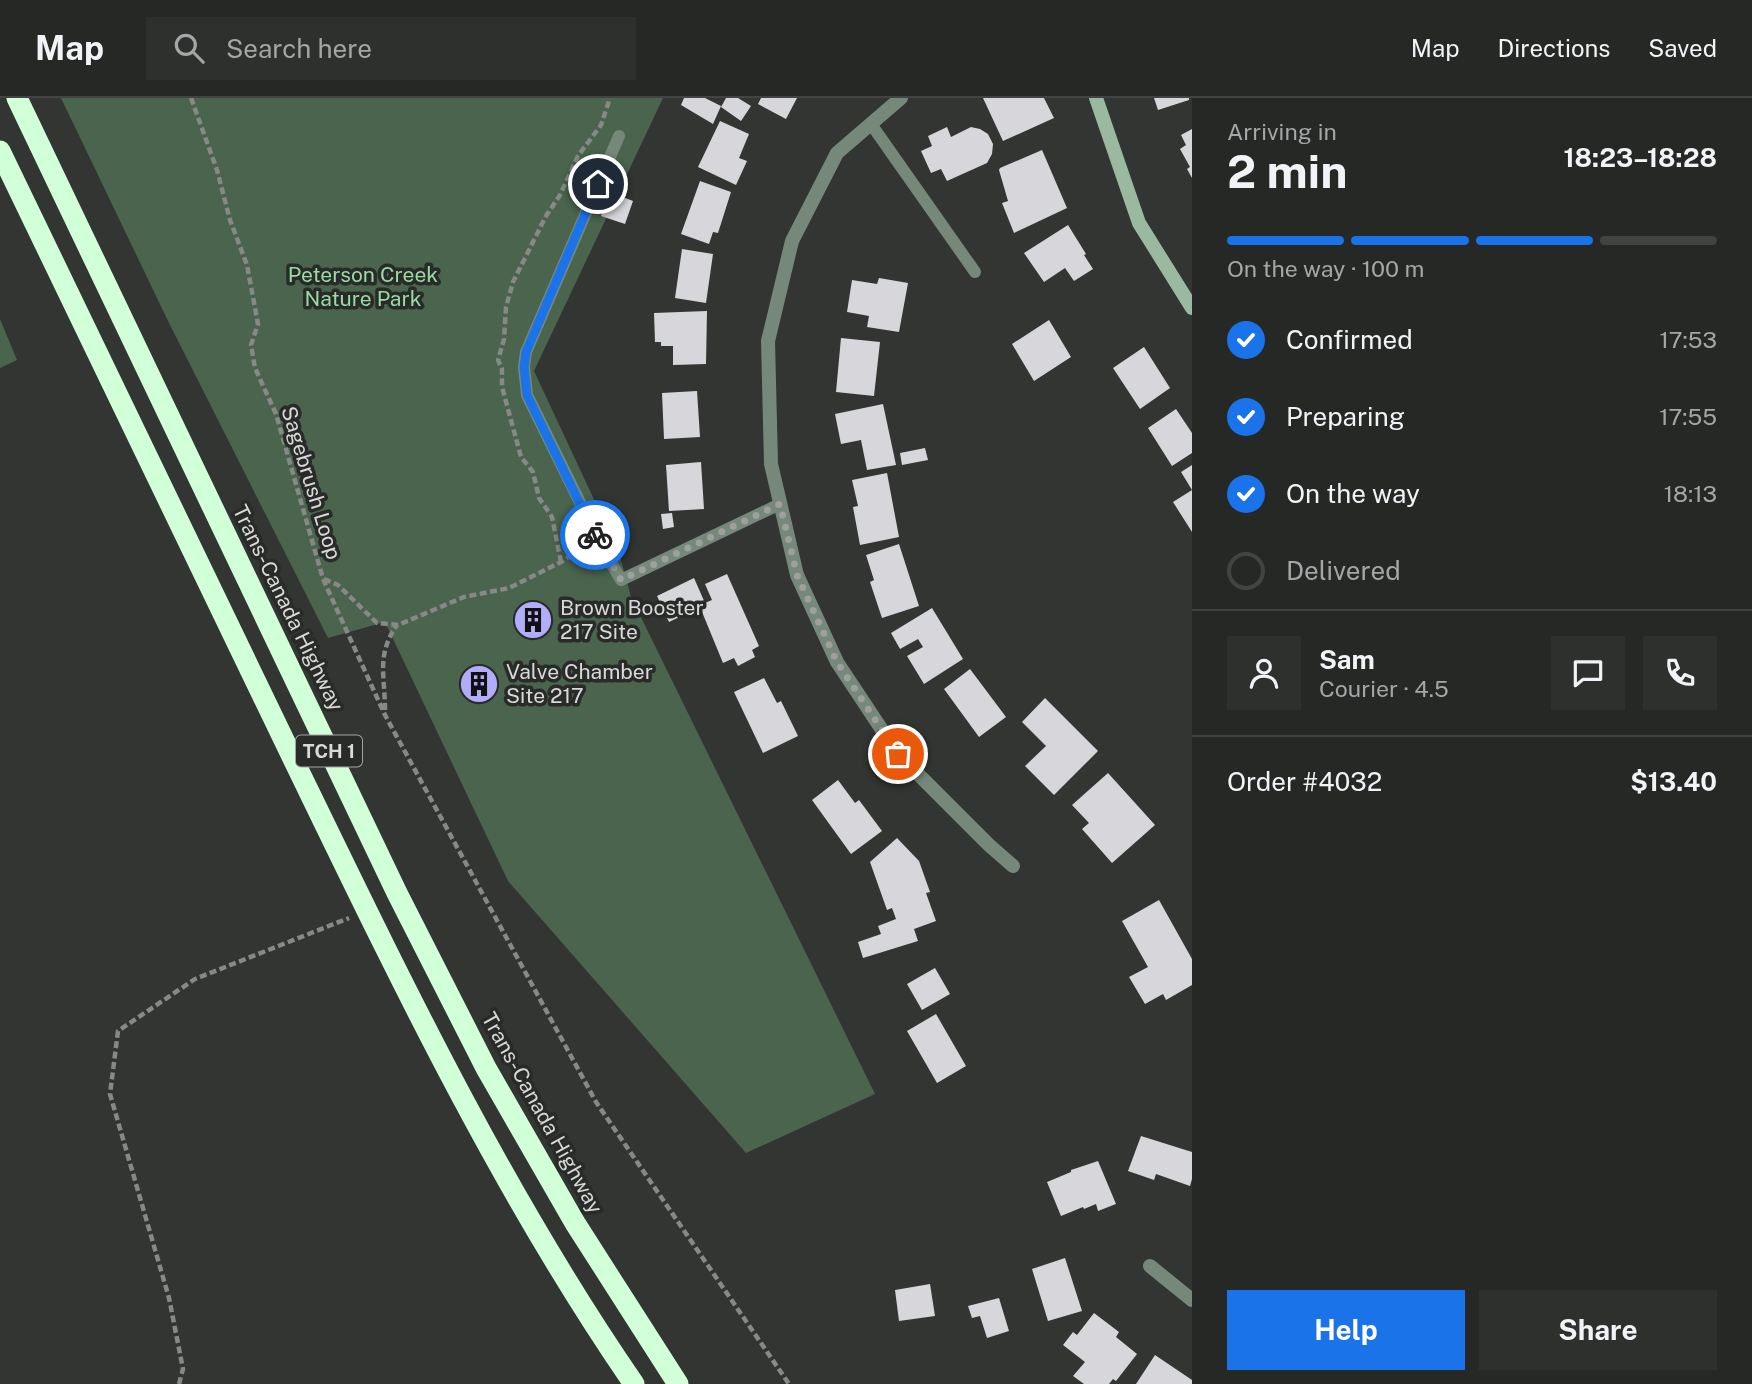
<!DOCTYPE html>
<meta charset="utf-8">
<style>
:root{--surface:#262826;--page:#2e302e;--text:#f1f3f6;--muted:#a4a6a7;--line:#424443;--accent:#1a73e8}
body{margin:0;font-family:"Public Sans",sans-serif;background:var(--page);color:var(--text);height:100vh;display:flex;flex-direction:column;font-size:26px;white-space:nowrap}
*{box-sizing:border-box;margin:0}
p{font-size:23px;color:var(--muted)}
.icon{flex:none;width:38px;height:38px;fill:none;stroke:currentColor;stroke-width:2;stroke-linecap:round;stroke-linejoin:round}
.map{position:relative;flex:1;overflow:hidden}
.sheet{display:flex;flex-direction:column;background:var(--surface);width:560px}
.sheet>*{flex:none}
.pin{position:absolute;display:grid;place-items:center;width:60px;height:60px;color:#fff;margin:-30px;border:4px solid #fff;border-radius:50%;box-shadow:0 2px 7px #0007}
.courier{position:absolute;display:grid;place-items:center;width:70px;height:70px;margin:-35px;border:5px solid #1a73e8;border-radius:50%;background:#fff;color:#222;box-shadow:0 2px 9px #0007}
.head em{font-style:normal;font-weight:700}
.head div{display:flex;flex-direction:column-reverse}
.head{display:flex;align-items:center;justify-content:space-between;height:119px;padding:0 35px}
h1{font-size:46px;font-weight:700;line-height:52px}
.bar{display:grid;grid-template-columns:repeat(4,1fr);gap:10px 7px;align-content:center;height:84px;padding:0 35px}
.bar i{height:9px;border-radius:5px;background:var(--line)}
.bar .on{background:var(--accent)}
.bar p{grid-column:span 4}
.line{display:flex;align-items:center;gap:18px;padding:0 35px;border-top:2px solid var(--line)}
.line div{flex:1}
.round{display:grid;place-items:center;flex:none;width:74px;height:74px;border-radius:0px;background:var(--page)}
ol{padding:0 35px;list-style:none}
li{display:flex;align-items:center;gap:21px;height:77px}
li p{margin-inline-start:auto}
li .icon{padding:7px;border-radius:50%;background:var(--accent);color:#fff;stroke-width:4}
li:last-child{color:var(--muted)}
li i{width:38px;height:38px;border:4px solid var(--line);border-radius:50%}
.action{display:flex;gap:14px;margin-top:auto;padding:14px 35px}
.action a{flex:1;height:80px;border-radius:0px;background:var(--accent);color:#fff;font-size:28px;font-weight:700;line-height:80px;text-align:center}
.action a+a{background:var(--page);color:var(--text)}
header{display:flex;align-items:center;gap:42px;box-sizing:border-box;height:98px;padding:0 35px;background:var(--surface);border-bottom:2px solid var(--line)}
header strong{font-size:33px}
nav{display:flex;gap:38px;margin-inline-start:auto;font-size:24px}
.search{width:490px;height:63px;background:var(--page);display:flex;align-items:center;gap:18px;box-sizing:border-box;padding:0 24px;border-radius:0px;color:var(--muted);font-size:26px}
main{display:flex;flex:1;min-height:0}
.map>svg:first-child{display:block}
</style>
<header>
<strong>Map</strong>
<div class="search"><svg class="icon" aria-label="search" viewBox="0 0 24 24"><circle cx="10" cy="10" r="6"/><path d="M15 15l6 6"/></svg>Search here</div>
<nav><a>Map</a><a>Directions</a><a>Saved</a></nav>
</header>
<main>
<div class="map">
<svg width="1192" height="1286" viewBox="0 0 1192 1286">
<rect width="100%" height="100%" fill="#323532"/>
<path fill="#4a644e" d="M61,0H663L534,273L619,455L631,499L875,996L746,1055L508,783L385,524L328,540L169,225Z
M0,221L17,262L0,270Z"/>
<path fill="#d7d7db" d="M684,0H705L721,8L713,26L681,7Z
M726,0H738L751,8L741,23L721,9Z
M761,0H797L786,21L758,6Z
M983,0H1044L1054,20L1003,43Z
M1154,0H1189V2L1158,12Z
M720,23L749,36L739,60L747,63L736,87L698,69Z
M947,29L951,39L971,29L980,31L988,36L993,46L992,56L987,65L947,83L941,71L931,75L921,53L932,48L928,38Z
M1192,31V80L1187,71L1190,69L1180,51L1186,47L1181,37Z
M1042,52L1067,110L1014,135L1002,105L1008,103L999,72L1000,70Z
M700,83L731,94L718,135L713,134L709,146L681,136Z
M610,94L633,103L625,126L601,118Z
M1068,127L1086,156L1084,157L1093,171L1074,183L1065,170L1044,184L1024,155Z
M682,151L713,156L706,205L675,200Z
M879,180L908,185L899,234L867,229L869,218L847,214L852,182L877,186Z
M707,213L706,266L673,267V248H661V244H655L654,215Z
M1049,222L1071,259L1034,283L1012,246Z
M841,240L880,244L874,298L836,294Z
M1144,249L1170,290L1140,311L1113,270Z
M697,293L700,339L664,341L662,295Z
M883,306L896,367L867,372L861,342L841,346L835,316Z
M1176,311L1192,335V355L1172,368L1148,330Z
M925,350L928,362L902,367L900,355Z
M701,364L704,411L669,413L666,367Z
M1192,367V392L1181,374Z
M887,375L899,439L860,447L853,409L858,408L852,382Z
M1192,392V434L1173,404Z
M672,415L674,429L663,431L661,416Z
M899,446L919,508L882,520L870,484L874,482L866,457Z
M727,476L759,548L752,552L755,559L738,568L734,560L723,565L700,509L669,524L657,498L694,480L705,505L712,502L705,486Z
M932,510L963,561L924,586L907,558L923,549L918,541L900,551L891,535Z
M534,512L543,519L531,533L523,526Z
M970,571L1006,619L979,639L944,591Z
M481,575L484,582L488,580L492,590L474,599L466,582Z
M764,580L777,605L781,603L798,638L763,655L734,594Z
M1045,600L1098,653L1054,697L1025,668L1046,648L1022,624Z
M1108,675L1155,727L1112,765L1082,731L1089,725L1072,707Z
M838,682L855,705L859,702L882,733L851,756L812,702Z
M897,740L919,763L930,794L926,795L936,823L914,831L918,843L863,860L858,844L881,836L878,828L896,821L892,810L887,812L870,764Z
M1159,802L1192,861V887L1166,902L1163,896L1145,906L1129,879L1148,869L1122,823Z
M935,870L950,896L922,912L907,886Z
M936,916L966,968L937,985L907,933Z
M1141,1038L1192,1054V1081L1190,1088L1156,1076L1154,1082L1128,1073Z
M1098,1063L1116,1106L1098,1113L1096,1106L1084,1111L1083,1109L1061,1118L1047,1084L1071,1074V1072Z
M1065,1160L1082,1213L1048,1223L1032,1171Z
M930,1186L935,1218L899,1223L895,1192Z
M999,1200L1009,1233L987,1240L980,1218L972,1220L968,1208Z
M1094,1215L1119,1234L1116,1239L1137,1256L1116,1283L1113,1281L1109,1286H1084L1073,1278L1085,1264L1063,1247L1073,1234L1077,1237Z
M1155,1257L1192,1282V1286H1136Z"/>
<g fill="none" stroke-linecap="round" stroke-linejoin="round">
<path stroke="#878987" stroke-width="4.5" stroke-dasharray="7 3.5" stroke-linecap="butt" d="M191,0L217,72L230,122L247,167L258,226L251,247L255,270L276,316L323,481L385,617L596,1004L789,1286
M561,464L552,419L539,400L533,374L521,359L502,289V271L498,262L504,241L506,209L513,184L546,118L560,97L578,58L601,27L610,0
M324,481L338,487L377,525L398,527L464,499L509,490L561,464L585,448
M385,612C385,578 376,557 397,527
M179,1286L183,1271L169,1200L110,996L118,933L195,881L349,820"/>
<path stroke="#768879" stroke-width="12" d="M871,26L975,174
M619,38L526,254L524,269L527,297L601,447L621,482L780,406"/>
<path stroke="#768879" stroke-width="14" d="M901,0L837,55L792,143L768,243L771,366L797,477L837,564L898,656L989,747L1013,768
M1150,1168L1192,1202"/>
<path stroke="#9bb8a0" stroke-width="14" d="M1096,0L1139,125L1192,210"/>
<path stroke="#d1ffd8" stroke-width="21" d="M17,0L397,795L486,970L575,1125L678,1286
M0,53C99,259 198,464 297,669C399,879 501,1093 634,1286"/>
</g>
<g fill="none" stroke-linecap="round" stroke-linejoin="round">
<path stroke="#9ea09e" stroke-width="7" stroke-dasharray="0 12.6" d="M595,437L621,482L780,406L797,477L837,564L898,656"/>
<path stroke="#1a73e8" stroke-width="9" d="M595,437L527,297L524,269L526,254L598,86"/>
</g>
<defs>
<g id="building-disc" transform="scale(2.0125)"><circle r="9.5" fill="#b1adfa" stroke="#282b28"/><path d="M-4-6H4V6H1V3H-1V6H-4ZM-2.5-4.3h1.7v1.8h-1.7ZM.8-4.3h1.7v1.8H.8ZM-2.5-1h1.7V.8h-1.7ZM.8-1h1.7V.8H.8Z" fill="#111"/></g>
</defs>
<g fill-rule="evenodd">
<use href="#building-disc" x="533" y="522"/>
<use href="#building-disc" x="479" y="586"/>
</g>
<g text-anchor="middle" stroke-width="7" stroke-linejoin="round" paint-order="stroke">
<rect fill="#282b28" stroke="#a3a5a3" stroke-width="2" x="296" y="637.5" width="66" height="31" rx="5"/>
<g font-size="19" font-weight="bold" fill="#d8d9d8">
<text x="329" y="660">TCH 1</text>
</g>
<g font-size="21" fill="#9adaa5" stroke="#282b28">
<text x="363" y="184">Peterson Creek<tspan x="363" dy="24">Nature Park</tspan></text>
</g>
<g font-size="21" fill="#d8d9d8" stroke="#282b28">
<text transform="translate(311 385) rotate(73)" y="7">Sagebrush Loop</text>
<text transform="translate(288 510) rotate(64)" y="7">Trans-Canada Highway</text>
<text transform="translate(542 1015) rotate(61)" y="7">Trans-Canada Highway</text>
</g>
<g font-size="21" fill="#d8d9d8" stroke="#282b28" text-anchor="start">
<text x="560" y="517">Brown Booster<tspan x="560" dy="24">217 Site</tspan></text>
<text x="506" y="581">Valve Chamber<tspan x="506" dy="24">Site 217</tspan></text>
</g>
</g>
</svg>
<div class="pin" style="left:898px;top:656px;background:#ea580c"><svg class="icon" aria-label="bag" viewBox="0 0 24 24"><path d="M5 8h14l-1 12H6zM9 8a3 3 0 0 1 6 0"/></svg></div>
<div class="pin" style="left:598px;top:86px;background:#1f2937"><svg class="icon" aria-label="home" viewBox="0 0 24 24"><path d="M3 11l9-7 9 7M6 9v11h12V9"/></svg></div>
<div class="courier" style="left:595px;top:437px"><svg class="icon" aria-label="bike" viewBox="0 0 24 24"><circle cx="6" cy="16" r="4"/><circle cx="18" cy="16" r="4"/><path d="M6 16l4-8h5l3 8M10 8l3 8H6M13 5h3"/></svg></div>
</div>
<section class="sheet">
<div class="head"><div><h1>2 min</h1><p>Arriving in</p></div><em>18:23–18:28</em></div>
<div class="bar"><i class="on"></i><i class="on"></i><i class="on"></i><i></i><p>On the way · 100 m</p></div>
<ol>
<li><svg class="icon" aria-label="check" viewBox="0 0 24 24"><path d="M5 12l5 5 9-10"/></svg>Confirmed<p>17:53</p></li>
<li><svg class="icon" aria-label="check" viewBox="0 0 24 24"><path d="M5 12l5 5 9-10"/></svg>Preparing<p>17:55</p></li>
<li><svg class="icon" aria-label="check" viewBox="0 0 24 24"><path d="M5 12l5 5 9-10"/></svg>On the way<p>18:13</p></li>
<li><i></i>Delivered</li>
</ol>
<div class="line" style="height:126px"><a class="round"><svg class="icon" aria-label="person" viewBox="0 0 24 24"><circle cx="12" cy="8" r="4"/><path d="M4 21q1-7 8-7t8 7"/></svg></a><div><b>Sam</b><p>Courier · 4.5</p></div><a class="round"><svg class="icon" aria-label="chat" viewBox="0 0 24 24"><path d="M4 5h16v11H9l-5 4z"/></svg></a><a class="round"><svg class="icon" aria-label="phone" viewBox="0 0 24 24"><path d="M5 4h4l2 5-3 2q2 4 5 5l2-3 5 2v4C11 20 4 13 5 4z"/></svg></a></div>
<div class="line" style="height:91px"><div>Order #4032</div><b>$13.40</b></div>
<div class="action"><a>Help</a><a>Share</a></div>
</section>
</main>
